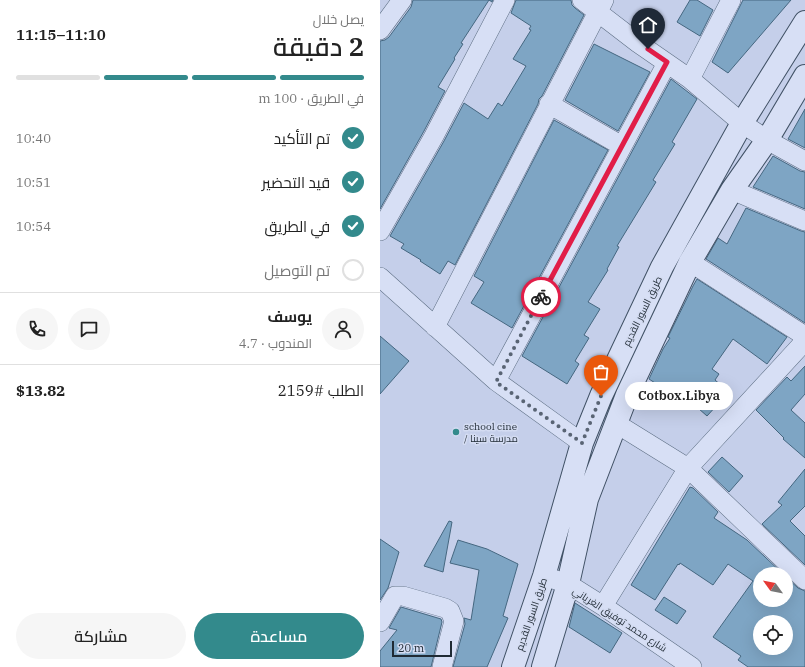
<!DOCTYPE html>
<html lang="ar">
<meta charset="utf-8">
<style>
:root{--surface:#fff;--page:#f6f6f6;--text:#222;--muted:#767676;--line:#e0e0e0;--accent:#338a8c}
body{margin:0;font-family:"IBM Plex Serif",Cairo,serif;background:var(--page);color:var(--text);direction:rtl;height:100vh;display:flex;flex-direction:column;font-size:15px;white-space:nowrap}
*{box-sizing:border-box;margin:0}
p{font-size:13px;color:var(--muted)}
.icon{flex:none;width:22px;height:22px;fill:none;stroke:currentColor;stroke-width:2;stroke-linecap:round;stroke-linejoin:round}
.map{position:relative;flex:1;overflow:hidden;direction:ltr}
.drawer{display:flex;flex-direction:column;background:var(--surface);width:380px}
.drawer>*{flex:none}
.needle{width:26px;rotate:303deg}
.tools{position:absolute;left:373px;top:567px;display:grid;gap:8px}
.tools a{display:grid;place-items:center;width:40px;height:40px;border-radius:50%;background:var(--surface);box-shadow:0 4px 16px #0002;font-size:20px}
.scale{position:absolute;left:12px;bottom:10px;width:60px;box-sizing:border-box;padding-left:4px;border:2px solid #1f2a34;border-top:0;font-size:11px;line-height:14px;white-space:nowrap;color:#1f2a34;-webkit-text-stroke:3px #d4dcf2;paint-order:stroke}
.pin{position:absolute;display:grid;place-items:center;width:34px;height:34px;color:#fff;margin:-41px -17px;border-radius:50% 50% 50% 0;rotate:-45deg;box-shadow:0 0 4px #0007}
.pin .icon{rotate:45deg}
.courier{position:absolute;display:grid;place-items:center;width:40px;height:40px;margin:-20px;border:3px solid #e11d48;border-radius:50%;background:#fff;color:#222;box-shadow:0 1px 5px #0007}
.bubble{position:absolute;height:28px;border-radius:14px;background:var(--surface);box-shadow:0 4px 16px #0002;font-size:13px;font-weight:600;line-height:28px;text-align:center;direction:rtl}
.overview em{font-style:normal;font-weight:600}
.overview div{display:flex;flex-direction:column-reverse}
.overview{display:flex;align-items:center;justify-content:space-between;height:68px;padding:0 16px}
h1{font-size:26px;font-weight:600;line-height:30px}
.bar{display:grid;grid-template-columns:repeat(4,1fr);gap:6px 4px;align-content:center;height:48px;padding:0 16px}
.bar i{height:5px;border-radius:3px;background:var(--line)}
.bar .current{background:var(--accent)}
.bar p{grid-column:span 4}
.line{display:flex;align-items:center;gap:10px;padding:0 16px;border-top:1px solid var(--line)}
.line div{flex:1}
.round{display:grid;place-items:center;flex:none;width:42px;height:42px;border-radius:21px;background:var(--page)}
ol{padding:0 16px;list-style:none}
li{display:flex;align-items:center;gap:12px;height:44px}
li p{margin-inline-start:auto}
li .icon{padding:4px;border-radius:50%;background:var(--accent);color:#fff;stroke-width:4}
li:last-child{color:var(--muted)}
li i{width:22px;height:22px;border:2px solid var(--line);border-radius:50%}
.action{display:flex;gap:8px;margin-top:auto;padding:8px 16px}
.action a{flex:1;height:46px;border-radius:24px;background:var(--accent);color:#fff;font-size:16px;font-weight:600;line-height:46px;text-align:center}
.action a+a{background:var(--page);color:var(--text)}
main{display:flex;flex:1;min-height:0}
.map>svg:first-child{display:block}
</style>
<main>
<div class="map">
<svg width="425" height="667" viewBox="0 0 425 667">
<rect width="100%" height="100%" fill="#c5cfea"/>
<path fill="#7ea5c4" stroke="#456780" fill-rule="evenodd" d="M33,0H113L112,2L109,0L81,43L83,44L74,58L75,59L58,87L65,91L44,131L0,209V41L5,40L9,37L31,7Z
M136,0H191L192,5L195,8L204,15L162,96L159,99L158,104L75,265L68,261L60,274L40,261L41,260L21,248L24,244L10,236L64,141L84,103L108,119L118,103L122,106L146,66L133,59L151,30L149,29L151,26L131,13Z
M310,0H317L333,10L320,36L297,22Z
M363,0H411L348,73L332,62Z
M214,44L270,72L238,131L185,100Z
M291,79L317,99L292,142L295,144L273,180L276,182L237,246L239,247L227,269L228,270L208,302L220,309L204,335L209,338L195,361L199,364L187,384L142,356Z
M425,109V148L408,139Z
M174,120L228,150L132,328L91,303L104,282L94,276Z
M393,156L420,171L425,172V209L373,187Z
M366,208L421,231L425,232V323L326,259L338,238L347,244Z
M317,279L407,337L387,364L353,339L332,369L339,374L335,380L349,392L327,416L301,393L298,398L269,379L283,349L290,338L288,337L313,286Z
M0,336L29,361L0,394Z
M425,366V394L411,410L425,423V458L403,439L404,438L376,410L407,377L411,381Z
M342,457L363,476L349,492L328,472Z
M425,469V506L410,521L425,536V565L382,524L402,505L398,502Z
M310,487L313,488L338,512L334,518L367,540L403,574H380V600H406V577L418,588L425,591V667H368L358,660L361,656L333,637L373,581L348,564L333,585L300,563L299,565L298,564L275,600L251,585ZM380,622H406V648H380Z
M69,521L72,522L63,572L44,566Z
M0,539L19,552L8,588L0,600Z
M78,540L107,549L138,564L123,616L128,618L107,667H73L85,624L84,618L91,620L99,570L70,563Z
M284,597L306,611L297,624L275,610Z
M195,603L242,633L230,653L189,627Z
M21,607L61,619L62,622L51,667H0V651L17,630L9,628Z"/>
<g fill="none" stroke-linecap="round" stroke-linejoin="round">
<g stroke="#5d6e83" stroke-width="20">
<path id="street" d="M202,0L258,43L310,79L362,123L387,140L425,161
M0,30L22,0
M310,79L351,0
M169,104L242,146
M352,190L425,221
M0,231L54,136L125,0
M310,262L425,336
M0,277L116,381L202,443
M55,327L224,0
M116,381L287,63
M237,424L308,468L425,580
M164,576L188,584L223,606L312,667
M223,606L308,468L425,341
M0,622L15,596H23L65,608L70,611L74,621L62,667"/>
</g>
<g stroke="#405165" stroke-width="24">
<path id="secondary" d="M133,667L164,576L202,443L221,396L282,267L362,123L425,22
M163,667L188,584L207,499L247,395L310,262L352,190L387,140L425,76"/>
</g>
<use href="#street" stroke="#d7dff5" stroke-width="19"/>
<use href="#secondary" stroke="#d7dff5" stroke-width="22"/>
</g>
<g fill="none" stroke-linecap="round" stroke-linejoin="round">
<path stroke="#596474" stroke-width="4" stroke-dasharray="0 7.2" d="M161,297L116,382L202,443L221,396"/>
<path stroke="#e11d48" stroke-width="5" d="M161,297L287,62L268,49"/>
</g>
<circle fill="#338a8c" stroke="#d4dcf2" stroke-width="1.5" cx="76" cy="432" r="4"/>
<g text-anchor="middle" stroke-width="3" stroke-linejoin="round" paint-order="stroke">
<g font-size="10" fill="#1f2a34" stroke="#d4dcf2">
<text transform="translate(262 311) rotate(-64)" y="4">طريق السور القديم</text>
<text transform="translate(151 614) rotate(-71)" y="4">طريق السور القديم</text>
<text transform="translate(240 619) rotate(33)" y="4">شارع محمد توفيق الغرياني</text>
</g>
<g font-size="10" fill="#1f2a34" stroke="#d4dcf2" text-anchor="start">
<text x="84" y="430">school cine<tspan x="84" dy="12">/ مدرسة سينا</tspan></text>
</g>
</g>
</svg>
<div class="tools">
<a><svg class="needle" viewBox="-14 -14 28 28"><path d="M0-13l5 13h-10z" fill="#e53935"/><path d="M0 13l5-13h-10z" fill="#767676"/></svg></a>
<a><svg class="icon" aria-label="locate" viewBox="0 0 24 24"><circle cx="12" cy="12" r="6"/><path d="M12 2v4M12 18v4M2 12h4M18 12h4"/></svg></a>
</div>
<div class="scale">20 m</div>
<div class="pin" style="left:221px;top:396px;background:#ea580c"><svg class="icon" aria-label="bag" viewBox="0 0 24 24"><path d="M5 8h14l-1 12H6zM9 8a3 3 0 0 1 6 0"/></svg></div>
<div class="pin" style="left:268px;top:49px;background:#1f2937"><svg class="icon" aria-label="home" viewBox="0 0 24 24"><path d="M3 11l9-7 9 7M6 9v11h12V9"/></svg></div>
<div class="courier" style="left:161px;top:297px"><svg class="icon" aria-label="bike" viewBox="0 0 24 24"><circle cx="6" cy="16" r="4"/><circle cx="18" cy="16" r="4"/><path d="M6 16l4-8h5l3 8M10 8l3 8H6M13 5h3"/></svg></div>
<div class="bubble" style="left:245px;top:382px;width:108px">Cotbox.Libya</div>
</div>
<section class="drawer">
<div class="overview"><div><h1>2 دقيقة</h1><p>يصل خلال</p></div><em>11:10–11:15</em></div>
<div class="bar"><i class="current"></i><i class="current"></i><i class="current"></i><i></i><p>في الطريق · 100 m</p></div>
<ol>
<li><svg class="icon" aria-label="check" viewBox="0 0 24 24"><path d="M5 12l5 5 9-10"/></svg>تم التأكيد<p>10:40</p></li>
<li><svg class="icon" aria-label="check" viewBox="0 0 24 24"><path d="M5 12l5 5 9-10"/></svg>قيد التحضير<p>10:51</p></li>
<li><svg class="icon" aria-label="check" viewBox="0 0 24 24"><path d="M5 12l5 5 9-10"/></svg>في الطريق<p>10:54</p></li>
<li><i></i>تم التوصيل</li>
</ol>
<div class="line" style="height:72px"><a class="round"><svg class="icon" aria-label="person" viewBox="0 0 24 24"><circle cx="12" cy="8" r="4"/><path d="M4 21q1-7 8-7t8 7"/></svg></a><div><b>يوسف</b><p>المندوب · 4.7</p></div><a class="round"><svg class="icon" aria-label="chat" viewBox="0 0 24 24"><path d="M4 5h16v11H9l-5 4z"/></svg></a><a class="round"><svg class="icon" aria-label="phone" viewBox="0 0 24 24"><path d="M5 4h4l2 5-3 2q2 4 5 5l2-3 5 2v4C11 20 4 13 5 4z"/></svg></a></div>
<div class="line" style="height:52px"><div>الطلب #2159</div><b>$13.82</b></div>
<div class="action"><a>مساعدة</a><a>مشاركة</a></div>
</section>
</main>
